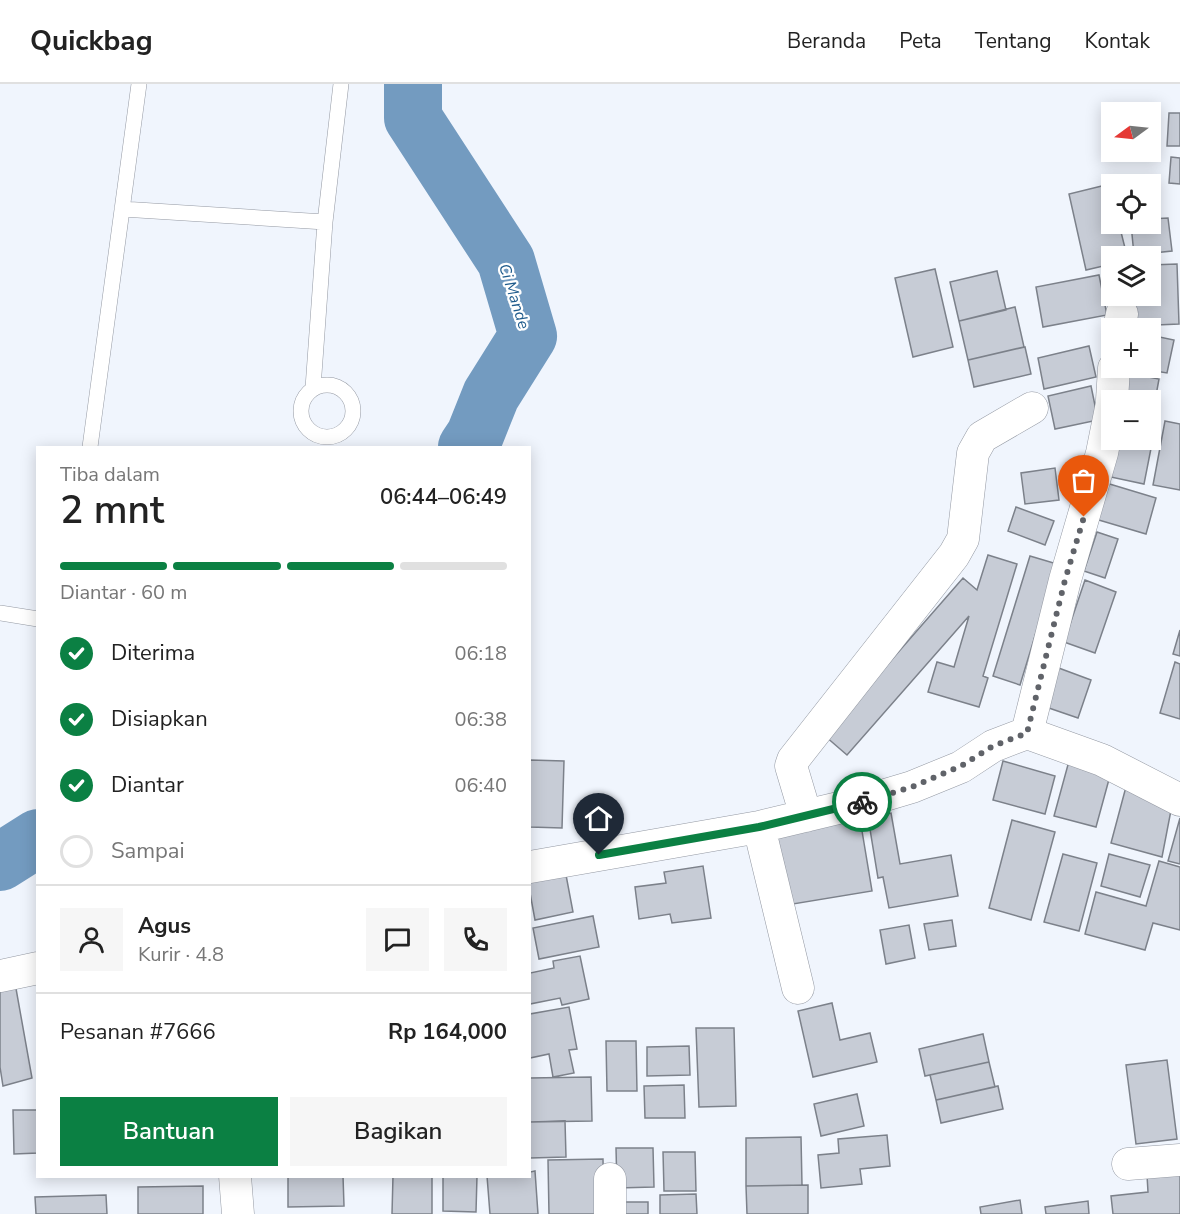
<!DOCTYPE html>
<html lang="id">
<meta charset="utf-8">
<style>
:root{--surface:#fff;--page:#f6f6f6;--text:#222;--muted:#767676;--line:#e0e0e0;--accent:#0b8043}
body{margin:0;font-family:"Nunito Sans",sans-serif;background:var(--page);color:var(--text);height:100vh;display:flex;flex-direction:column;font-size:22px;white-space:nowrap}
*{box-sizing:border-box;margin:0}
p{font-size:20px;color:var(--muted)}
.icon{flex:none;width:33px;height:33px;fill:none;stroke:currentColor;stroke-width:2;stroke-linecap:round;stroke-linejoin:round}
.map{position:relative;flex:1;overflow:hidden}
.details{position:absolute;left:36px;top:362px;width:495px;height:732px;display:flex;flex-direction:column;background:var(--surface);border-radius:0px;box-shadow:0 3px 15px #0003}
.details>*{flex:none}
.needle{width:39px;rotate:255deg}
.tools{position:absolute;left:1101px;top:18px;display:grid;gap:12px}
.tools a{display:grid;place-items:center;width:60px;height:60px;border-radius:0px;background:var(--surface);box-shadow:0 3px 15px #0003;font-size:30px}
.pin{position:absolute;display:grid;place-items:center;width:51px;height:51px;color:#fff;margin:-62px -26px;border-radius:50% 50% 50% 0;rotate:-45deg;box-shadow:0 0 6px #0007}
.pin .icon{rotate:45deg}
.courier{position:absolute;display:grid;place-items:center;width:60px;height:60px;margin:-30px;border:4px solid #0b8043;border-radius:50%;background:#fff;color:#222;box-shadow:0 2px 8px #0007}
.summary em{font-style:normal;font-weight:600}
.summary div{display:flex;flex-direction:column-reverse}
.summary{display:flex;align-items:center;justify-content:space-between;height:102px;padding:0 24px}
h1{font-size:39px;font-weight:600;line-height:45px}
.bar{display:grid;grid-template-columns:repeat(4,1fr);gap:9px 6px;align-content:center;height:72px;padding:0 24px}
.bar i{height:8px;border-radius:4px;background:var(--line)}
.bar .active{background:var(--accent)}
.bar p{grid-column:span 4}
.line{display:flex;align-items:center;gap:15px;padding:0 24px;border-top:2px solid var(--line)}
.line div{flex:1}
.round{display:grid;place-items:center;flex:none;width:63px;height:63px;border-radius:0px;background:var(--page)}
ol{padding:0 24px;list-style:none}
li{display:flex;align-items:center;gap:18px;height:66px}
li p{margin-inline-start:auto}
li .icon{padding:6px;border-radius:50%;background:var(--accent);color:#fff;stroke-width:4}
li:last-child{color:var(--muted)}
li i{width:33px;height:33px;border:3px solid var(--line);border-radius:50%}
.cta{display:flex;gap:12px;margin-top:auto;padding:12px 24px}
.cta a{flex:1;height:69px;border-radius:0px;background:var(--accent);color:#fff;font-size:24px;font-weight:600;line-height:69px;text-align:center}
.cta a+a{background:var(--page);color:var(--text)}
header{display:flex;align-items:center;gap:36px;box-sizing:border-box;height:84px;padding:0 30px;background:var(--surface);border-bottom:2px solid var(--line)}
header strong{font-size:28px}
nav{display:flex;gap:33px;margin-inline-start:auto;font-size:21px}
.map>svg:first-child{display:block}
</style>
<header>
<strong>Quickbag</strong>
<nav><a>Beranda</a><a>Peta</a><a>Tentang</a><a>Kontak</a></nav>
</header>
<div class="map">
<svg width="1180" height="1130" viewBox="0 0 1180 1130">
<rect width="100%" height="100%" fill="#f0f5fd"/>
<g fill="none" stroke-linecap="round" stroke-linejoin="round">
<path stroke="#739bc0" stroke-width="58" d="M413,0V34L506,177L528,252L491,311L475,351L467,363
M0,778L38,754"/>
</g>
<path fill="#c7ccd6" stroke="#7c818a" stroke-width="1.5" d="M1169,29H1180V62H1167Z
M1171,73L1180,74V100L1169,99Z
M1110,100L1112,140H1119L1127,172H1112V180L1086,186L1069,110Z
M1168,134L1172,167L1134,171L1131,140H1150V135Z
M1177,180L1179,240L1133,242L1131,212H1150V181Z
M935,185L953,263L913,273L895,194Z
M997,187L1006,226L959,237L950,198Z
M1099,191L1107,231L1043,243L1036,203Z
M1015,223L1024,263L968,276L959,237Z
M1150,251L1174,256L1167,289L1137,284H1150Z
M1089,262L1096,293L1044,305L1038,274Z
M1025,263L1031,290L974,303L968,276Z
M1128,289L1159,295L1153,328L1150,327V316H1123Z
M1091,302L1098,336L1055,345L1048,312Z
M1150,333L1157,334L1144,400L1106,392L1113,356H1150Z
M1165,337L1180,340V406L1153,401Z
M1055,384L1059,416L1025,420L1021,389Z
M1103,398L1156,414L1146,450L1092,434Z
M1016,423L1054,437L1045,461L1008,447Z
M1097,448L1118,455L1105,494L1084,487Z
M988,471L1017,480L983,592L988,594L979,623L928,608L937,578L954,583L969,532L847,671L825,652L963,494L977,506Z
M1030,472L1057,480L1020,601L993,592Z
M1085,496L1116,508L1095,569L1064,558Z
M1180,546V572L1173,570Z
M1175,578L1180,580V635L1160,629Z
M1056,583L1091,596L1078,634L1043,622Z
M530,676L564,677L562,744L530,743Z
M1003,677L1055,692L1045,730L993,716Z
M1069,677L1111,688L1096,743L1054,732Z
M1127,699L1173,716L1162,773L1111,759Z
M891,729L900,780L951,771L958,812L889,824L883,793L878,794L868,733Z
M1180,734V780L1168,777Z
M860,735L872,807L787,821L774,750Z
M1012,736L1055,748L1031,836L989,824Z
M1063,770L1097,779L1079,847L1044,838Z
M1109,770L1150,781L1140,813L1101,802Z
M1159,777L1180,783V846L1153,839L1145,866L1085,850L1096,808L1146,822Z
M703,782L711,834L672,839L670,830L639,835L635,803L666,799L664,788Z
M566,791L573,828L535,836L530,809V798Z
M593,832L599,863L539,875L533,844Z
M952,836L956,862L929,866L924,840Z
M909,841L915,874L886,880L880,846Z
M580,872L589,915L562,921L560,914L530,920V889L554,884L553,877Z
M15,899L32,994L3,1002L0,983V903Z
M832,919L840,956L870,949L877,978L813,993L798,927Z
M569,923L577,965L569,966L574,989L553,993L549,970L530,974V930Z
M696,944H734L736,1022L699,1023Z
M983,950L989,978L925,992L919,965Z
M606,957H636L637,1007H607Z
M689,962L690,991L647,992V963Z
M1167,976L1177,1055L1136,1060L1126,981Z
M989,978L995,1003L936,1016L930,991Z
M591,993L592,1037L530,1038V994Z
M684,1001L685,1034H645L644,1002Z
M998,1002L1003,1025L941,1039L936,1016Z
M857,1010L864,1042L821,1052L814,1020Z
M13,1026H38V1069L14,1070Z
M565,1037L566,1073L530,1074V1038Z
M887,1051L890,1082L860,1085L862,1100L821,1104L818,1071L839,1069L838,1055Z
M801,1053L802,1101L746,1102V1054Z
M616,1064H653L654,1103L617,1104Z
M663,1068H695L696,1107H664Z
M603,1075L604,1130H549L548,1076Z
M535,1087L538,1130H490L487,1092H530V1088Z
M1180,1088V1130H1113L1111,1112L1148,1108L1147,1091Z
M288,1092H343L344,1122L288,1123Z
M393,1092H432V1130H392Z
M443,1092H477L476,1128L443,1127Z
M808,1101V1130H747L746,1102Z
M203,1102V1130H138V1103Z
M696,1110L697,1130H660V1111Z
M106,1111L107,1130H36L35,1113Z
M1020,1116L1022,1130H981L980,1123Z
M1088,1117L1089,1130H1046L1045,1123Z
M621,1118H648V1130H621Z"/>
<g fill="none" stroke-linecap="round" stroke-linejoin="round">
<g stroke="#9499a3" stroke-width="16">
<path id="lane" d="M122,125L325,138
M301 327a26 26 0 1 1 52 0a26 26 0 1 1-52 0Z
M313,304L325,138L341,0
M90,363L139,0
M0,529L38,535"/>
</g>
<g stroke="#9499a3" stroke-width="33">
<path id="street" d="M1119,244L1122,230
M1112,316L1114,284
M1027,649L1065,496L1102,369L1112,319
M806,732L791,682L793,676L954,471L963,455L973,369L982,353L1032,324
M759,743L798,904
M530,783L759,743L855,720L912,703L961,683L993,662L1027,649L1102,676L1180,716
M0,892L38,884
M1128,1080L1180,1076
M235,1092L238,1130
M610,1095V1130"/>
</g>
<use href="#lane" stroke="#fff" stroke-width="15"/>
<use href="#street" stroke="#fff" stroke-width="32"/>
</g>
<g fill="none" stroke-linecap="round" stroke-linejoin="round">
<path stroke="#606369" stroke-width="6" stroke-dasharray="0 10.8" d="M862,718L912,703L961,682L993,662L1027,649L1065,496L1084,433"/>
<path stroke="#0b8043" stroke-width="8" d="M599,771L759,743L862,718"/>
</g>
<g text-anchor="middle" stroke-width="4.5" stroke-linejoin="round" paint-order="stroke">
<g font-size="16" font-style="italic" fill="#1e5b8c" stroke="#fff">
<text transform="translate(515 212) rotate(72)" y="6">Ci Mande</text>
</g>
</g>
</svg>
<div class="tools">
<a><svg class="needle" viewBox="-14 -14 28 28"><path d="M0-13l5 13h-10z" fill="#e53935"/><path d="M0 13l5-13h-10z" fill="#767676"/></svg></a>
<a><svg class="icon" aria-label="locate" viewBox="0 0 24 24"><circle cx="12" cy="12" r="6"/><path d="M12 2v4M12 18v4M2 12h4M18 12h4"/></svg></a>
<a><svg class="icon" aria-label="layers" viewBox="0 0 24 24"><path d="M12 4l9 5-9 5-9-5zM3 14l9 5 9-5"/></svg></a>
<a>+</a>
<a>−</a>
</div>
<div class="pin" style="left:1084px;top:433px;background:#ea580c"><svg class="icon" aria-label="bag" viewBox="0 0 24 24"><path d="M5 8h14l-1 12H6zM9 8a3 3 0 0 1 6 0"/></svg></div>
<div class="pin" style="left:599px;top:771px;background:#1f2937"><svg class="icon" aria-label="home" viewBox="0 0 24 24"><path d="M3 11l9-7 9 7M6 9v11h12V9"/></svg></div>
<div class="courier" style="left:862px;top:718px"><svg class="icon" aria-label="bike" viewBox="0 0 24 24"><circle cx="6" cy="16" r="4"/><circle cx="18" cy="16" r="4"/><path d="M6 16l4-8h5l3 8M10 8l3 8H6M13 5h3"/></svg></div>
<section class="details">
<div class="summary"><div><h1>2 mnt</h1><p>Tiba dalam</p></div><em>06:44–06:49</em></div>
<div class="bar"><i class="active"></i><i class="active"></i><i class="active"></i><i></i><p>Diantar · 60 m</p></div>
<ol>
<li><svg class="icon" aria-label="check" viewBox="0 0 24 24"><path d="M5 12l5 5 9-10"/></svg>Diterima<p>06:18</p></li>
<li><svg class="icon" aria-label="check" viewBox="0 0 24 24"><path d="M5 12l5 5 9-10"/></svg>Disiapkan<p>06:38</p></li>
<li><svg class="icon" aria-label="check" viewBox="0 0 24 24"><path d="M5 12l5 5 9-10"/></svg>Diantar<p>06:40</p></li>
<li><i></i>Sampai</li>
</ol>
<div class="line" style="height:108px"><a class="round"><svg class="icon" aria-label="person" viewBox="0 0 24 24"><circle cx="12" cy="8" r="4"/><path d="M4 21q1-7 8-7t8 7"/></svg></a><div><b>Agus</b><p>Kurir · 4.8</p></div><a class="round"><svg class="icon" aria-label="chat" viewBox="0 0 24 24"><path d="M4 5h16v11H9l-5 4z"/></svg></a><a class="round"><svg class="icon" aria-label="phone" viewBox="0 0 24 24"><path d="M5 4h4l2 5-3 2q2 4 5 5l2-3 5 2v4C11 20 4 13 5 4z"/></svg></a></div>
<div class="line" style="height:78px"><div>Pesanan #7666</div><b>Rp 164,000</b></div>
<div class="cta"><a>Bantuan</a><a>Bagikan</a></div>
</section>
</div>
